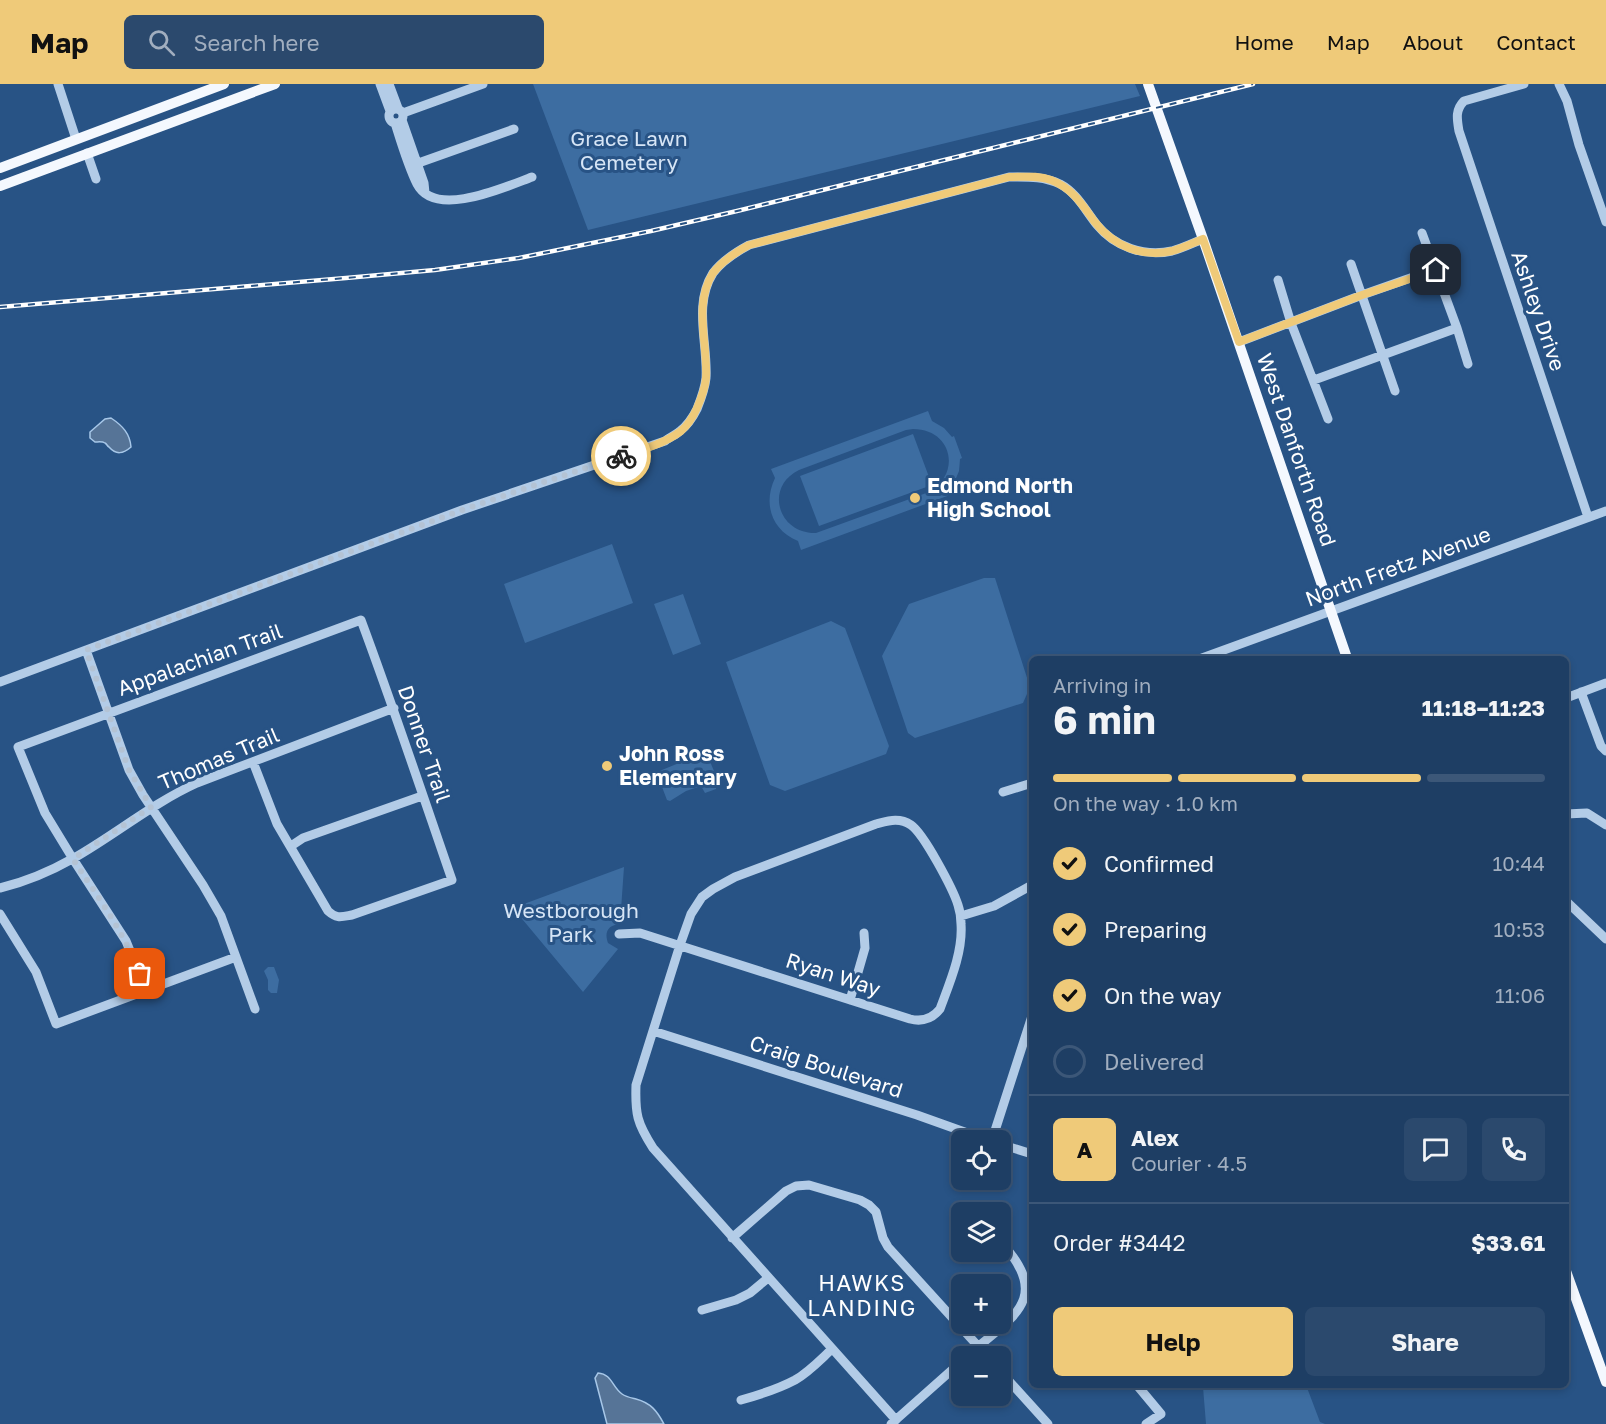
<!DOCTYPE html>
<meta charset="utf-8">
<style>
:root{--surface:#1e3e64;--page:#2b496d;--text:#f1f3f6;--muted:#a1aebf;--line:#3c5778;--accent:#efca79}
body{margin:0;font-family:"Golos Text",sans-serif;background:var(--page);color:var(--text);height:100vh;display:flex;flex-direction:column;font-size:22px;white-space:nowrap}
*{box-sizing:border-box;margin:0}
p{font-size:20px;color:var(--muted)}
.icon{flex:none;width:33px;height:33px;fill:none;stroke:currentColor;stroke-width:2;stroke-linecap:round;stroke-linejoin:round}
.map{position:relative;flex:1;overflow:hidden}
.drawer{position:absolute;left:1029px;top:572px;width:540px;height:732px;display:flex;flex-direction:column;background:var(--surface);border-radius:9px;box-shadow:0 3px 9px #0003,0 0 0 2px var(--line)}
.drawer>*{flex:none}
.buttons{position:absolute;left:951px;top:1046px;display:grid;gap:12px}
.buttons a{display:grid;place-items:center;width:60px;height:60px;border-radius:9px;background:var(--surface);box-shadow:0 3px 9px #0003,0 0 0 2px var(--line);font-size:30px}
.pin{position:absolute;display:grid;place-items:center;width:51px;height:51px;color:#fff;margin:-26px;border-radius:12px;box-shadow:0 3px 9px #0006}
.courier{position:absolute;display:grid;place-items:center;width:60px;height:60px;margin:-30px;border:4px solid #efca79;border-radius:50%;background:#fff;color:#222;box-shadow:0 2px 8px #0007}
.headline em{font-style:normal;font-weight:700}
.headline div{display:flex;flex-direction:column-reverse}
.headline{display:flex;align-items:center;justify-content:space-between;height:102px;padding:0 24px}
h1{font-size:39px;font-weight:700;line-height:45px}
.bar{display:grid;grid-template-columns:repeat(4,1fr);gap:9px 6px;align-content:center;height:72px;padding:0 24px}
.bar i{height:8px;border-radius:4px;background:var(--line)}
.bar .current{background:var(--accent)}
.bar p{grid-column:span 4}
.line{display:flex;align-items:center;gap:15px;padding:0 24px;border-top:2px solid var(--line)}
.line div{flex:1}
.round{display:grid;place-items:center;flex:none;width:63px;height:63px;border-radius:9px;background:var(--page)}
ol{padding:0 24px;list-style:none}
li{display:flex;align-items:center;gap:18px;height:66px}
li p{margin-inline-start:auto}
li .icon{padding:6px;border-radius:50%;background:var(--accent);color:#111;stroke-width:4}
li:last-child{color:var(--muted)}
li i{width:33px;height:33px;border:3px solid var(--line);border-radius:50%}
.button{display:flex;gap:12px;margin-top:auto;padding:12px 24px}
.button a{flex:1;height:69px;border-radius:9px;background:var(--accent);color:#111;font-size:24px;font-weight:700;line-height:69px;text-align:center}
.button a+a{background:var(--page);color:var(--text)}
header{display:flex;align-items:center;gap:36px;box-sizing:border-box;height:84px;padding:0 30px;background:var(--accent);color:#111}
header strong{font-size:28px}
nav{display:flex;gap:33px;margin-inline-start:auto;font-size:21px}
.search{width:420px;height:54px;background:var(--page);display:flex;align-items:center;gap:15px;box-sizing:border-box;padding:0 21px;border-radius:9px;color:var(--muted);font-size:22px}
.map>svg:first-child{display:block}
</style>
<header>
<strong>Map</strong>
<div class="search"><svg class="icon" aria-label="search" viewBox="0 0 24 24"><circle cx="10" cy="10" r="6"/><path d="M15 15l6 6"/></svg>Search here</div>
<nav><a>Home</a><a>Map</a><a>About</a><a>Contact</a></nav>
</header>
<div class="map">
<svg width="1606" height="1340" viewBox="0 0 1606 1340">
<rect width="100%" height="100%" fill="#285385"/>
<path fill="#3d6da1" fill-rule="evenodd" d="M533,0H1135L1140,12L588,146Z
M928,327L932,337L944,344L952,353L954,352L962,374L960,375L959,387L954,399L958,408L801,466L798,457C771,446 763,419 775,394L771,385ZM913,345C952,345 962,389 929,408L816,449C778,450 764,403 799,386L906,346Z
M913,350L932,401L819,442L800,392Z
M612,460L633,519L525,559L504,500Z
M984,494H995L1030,603L1023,619L915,654L908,649L882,572L909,520Z
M683,510L701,560L673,571L654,520Z
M831,537L845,544L889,662L886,670L785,707L770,701L726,578Z
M706,668L714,687L718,691L716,705L705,709L701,702L686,707L670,717L667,716L657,690V688Z
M624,783L620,840C608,841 604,848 608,859L618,865L583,908L513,824Z
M268,883H274L279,896L277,909H271L268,906V896L264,887Z
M1201,1301H1306L1320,1338L1325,1340H1206L1203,1303Z"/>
<path fill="#567497" stroke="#a7c7e8" stroke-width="1.5" d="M111,334C123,342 130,350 131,363C123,370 116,371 109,363C107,362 107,360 105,359C102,357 98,358 95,358L90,354V348L105,335Z
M598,1289C612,1290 612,1303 622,1310C626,1313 632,1314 636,1315C651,1319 657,1327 664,1340H607L595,1294Z"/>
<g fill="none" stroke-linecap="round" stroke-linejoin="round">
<path stroke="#b3cce7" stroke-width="9" d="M58,0L76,55
M380,0L390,27
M389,0L398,24
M1524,0L1464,17C1455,26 1457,35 1459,47L1588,433
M1559,0L1567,17L1579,61L1606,138
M389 32a7 7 0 1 1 14 0a7 7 0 1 1-14 0Z
M403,29L483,0
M402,36L424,99L425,109
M395,39C401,58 408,82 417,100C435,135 505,103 532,93
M87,69L96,95
M410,82L514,45
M1422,149L1457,244L1468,280
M1351,180L1395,307
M1278,196L1291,239L1328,335
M1239,258L1362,211L1436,185
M1314,296L1457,244
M86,566L129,686L143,711L203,801L221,832L255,925
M1202,574L1606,427
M0,598L462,426L665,357C670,353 676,351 680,347C688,341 693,333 697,325C701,315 705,304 706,294C708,259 693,221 713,189C722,177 736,168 749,161L1009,93C1027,93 1043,92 1060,100C1077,109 1085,126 1097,141C1115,163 1144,173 1172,167C1183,164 1193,159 1203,155
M1581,608L1601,662L1606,667
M1566,614L1606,599
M1003,708L1032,699
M1566,730L1587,729L1606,741
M291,762L303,754L422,712
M0,804C25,798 51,787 74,774C116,750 153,719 197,699L394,624
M1566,817L1606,855
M0,830L36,888L56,940L236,873
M961,832L994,822L1032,801
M619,850L640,849L910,935C922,938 932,935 940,925C950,898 963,868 961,840C961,833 960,827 958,821C953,805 924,750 911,741C899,733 888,737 876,740L735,793L713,805L702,813L691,830L680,861L636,1001C635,1030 637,1039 653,1064L896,1336
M146,906L126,857L73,775L45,729L18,663L361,536C393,622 422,709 452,796L352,831C341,833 337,835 328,827L277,740L253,678
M850,916L865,864L864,849
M653,947L917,1031L987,1056
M992,1056L1032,932
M1000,1060L1032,1070
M971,1127L972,1128
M732,1154L786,1107L796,1102L809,1101L860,1116L869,1121L876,1128L883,1154L888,1163L987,1272
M702,1226L736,1216L750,1209L768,1194
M967,1272C1012,1233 1054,1215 1000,1157
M1000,1287L1048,1340
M1136,1300L1161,1330L1146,1340
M741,1316C759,1311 778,1305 795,1296C809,1288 820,1276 832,1265
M891,1340L962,1277"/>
<path stroke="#f4f8fe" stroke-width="10" d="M1148,0L1203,155L1347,574
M0,84L224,0
M0,102L275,0
M1566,1187L1606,1298"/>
<g stroke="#fff" stroke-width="4.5">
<path id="rail" d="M0,223L346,194L435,186L519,174L651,147L737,127L1253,0"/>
</g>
<use href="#rail" stroke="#285385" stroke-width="2" stroke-dasharray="7" stroke-linecap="butt"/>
</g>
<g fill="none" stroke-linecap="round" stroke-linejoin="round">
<path stroke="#b4c3d4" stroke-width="6" stroke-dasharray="0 10.8" d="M140,890C124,848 97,812 73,775L151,723L129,686L86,566L462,426L621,372"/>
<path stroke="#efca79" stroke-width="8" d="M621,372C641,366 664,360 681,347C688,341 693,333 697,324C701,315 705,304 706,294C708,259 693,221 713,189C722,177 736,168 749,161L1009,93C1023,93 1038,91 1051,96C1072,104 1082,120 1094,137C1113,162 1142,174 1172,167C1183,164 1193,159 1203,155L1239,258L1362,211L1436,186"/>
</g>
<g fill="#efca79" stroke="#285385" stroke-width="2">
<circle cx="915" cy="414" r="6"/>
<circle cx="607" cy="682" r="6"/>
</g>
<g text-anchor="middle" stroke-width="6" stroke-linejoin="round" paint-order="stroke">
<g font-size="21" fill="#d6e5f6" stroke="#285385">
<text x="629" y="62">Grace Lawn<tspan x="629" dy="24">Cemetery</tspan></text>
<text x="571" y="834">Westborough<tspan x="571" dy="24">Park</tspan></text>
</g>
<g font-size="21" fill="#fff" stroke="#285385">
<text transform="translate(1538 227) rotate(71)" y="7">Ashley Drive</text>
<text transform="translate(1296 366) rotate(71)" y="7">West Danforth Road</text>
<text transform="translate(1398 483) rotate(-20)" y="7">North Fretz Avenue</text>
<text transform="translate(200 576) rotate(-20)" y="7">Appalachian Trail</text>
<text transform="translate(424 660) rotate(71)" y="7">Donner Trail</text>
<text transform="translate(219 675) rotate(-23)" y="7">Thomas Trail</text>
<text transform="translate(833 891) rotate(18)" y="7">Ryan Way</text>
<text transform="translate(826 983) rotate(18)" y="7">Craig Boulevard</text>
</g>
<g font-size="21" font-weight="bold" fill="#fff" stroke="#285385" text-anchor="start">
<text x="927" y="409">Edmond North<tspan x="927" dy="24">High School</tspan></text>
<text x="619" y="677">John Ross<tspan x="619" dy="24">Elementary</tspan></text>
</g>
<g font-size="22" letter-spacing="1.5" fill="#fff" stroke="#285385">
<text x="862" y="1207">HAWKS<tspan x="862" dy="25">LANDING</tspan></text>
</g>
</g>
</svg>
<div class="buttons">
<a><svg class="icon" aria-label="locate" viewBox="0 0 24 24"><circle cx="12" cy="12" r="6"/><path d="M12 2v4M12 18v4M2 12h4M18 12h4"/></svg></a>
<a><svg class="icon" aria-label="layers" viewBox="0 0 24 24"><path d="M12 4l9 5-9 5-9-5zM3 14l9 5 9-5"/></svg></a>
<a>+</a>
<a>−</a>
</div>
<div class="pin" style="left:140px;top:890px;background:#ea580c"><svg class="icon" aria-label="bag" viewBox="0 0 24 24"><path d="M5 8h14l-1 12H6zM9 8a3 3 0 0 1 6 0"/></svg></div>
<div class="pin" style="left:1436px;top:186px;background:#1f2937"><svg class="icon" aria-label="home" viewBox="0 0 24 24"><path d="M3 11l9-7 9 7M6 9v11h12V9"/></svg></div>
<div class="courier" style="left:621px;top:372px"><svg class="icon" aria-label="bike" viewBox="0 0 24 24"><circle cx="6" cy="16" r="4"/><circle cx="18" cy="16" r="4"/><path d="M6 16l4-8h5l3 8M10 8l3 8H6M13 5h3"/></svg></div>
<section class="drawer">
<div class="headline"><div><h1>6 min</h1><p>Arriving in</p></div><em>11:18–11:23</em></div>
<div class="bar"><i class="current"></i><i class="current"></i><i class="current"></i><i></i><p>On the way · 1.0 km</p></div>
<ol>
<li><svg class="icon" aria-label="check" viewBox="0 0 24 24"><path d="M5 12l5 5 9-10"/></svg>Confirmed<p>10:44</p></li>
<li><svg class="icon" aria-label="check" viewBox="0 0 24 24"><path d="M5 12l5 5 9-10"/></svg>Preparing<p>10:53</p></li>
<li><svg class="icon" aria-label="check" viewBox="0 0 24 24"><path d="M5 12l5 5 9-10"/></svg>On the way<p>11:06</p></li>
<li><i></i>Delivered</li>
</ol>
<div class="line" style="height:108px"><b class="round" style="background:var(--accent);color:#111">A</b><div><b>Alex</b><p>Courier · 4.5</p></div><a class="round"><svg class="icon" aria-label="chat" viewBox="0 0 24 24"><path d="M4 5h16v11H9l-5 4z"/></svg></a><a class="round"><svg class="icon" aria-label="phone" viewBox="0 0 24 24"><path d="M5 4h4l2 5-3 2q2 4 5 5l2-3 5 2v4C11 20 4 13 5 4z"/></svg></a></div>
<div class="line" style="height:78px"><div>Order #3442</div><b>$33.61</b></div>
<div class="button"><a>Help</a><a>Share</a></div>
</section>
</div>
